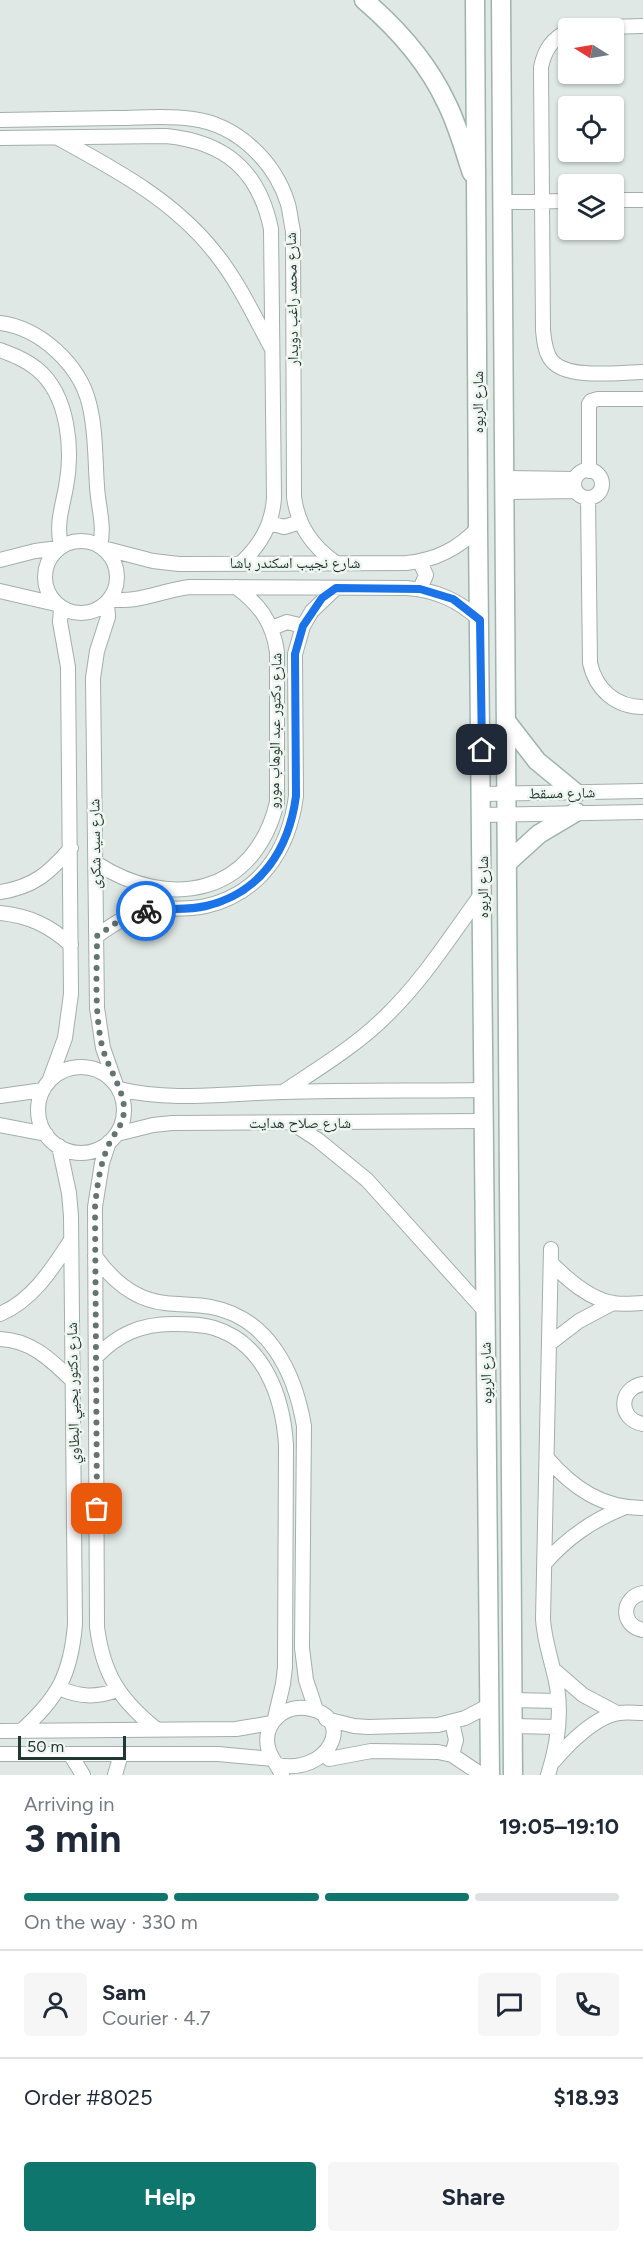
<!DOCTYPE html>
<meta charset="utf-8">
<style>
:root{--surface:#fff;--page:#f6f6f7;--text:#1f2937;--muted:#747a83;--line:#e0e1e3;--accent:#0f766e}
body{margin:0;font-family:Figtree,"Noto Naskh Arabic",sans-serif;background:var(--page);color:var(--text);height:100vh;display:flex;flex-direction:column;font-size:22px;white-space:nowrap}
*{box-sizing:border-box;margin:0}
p{font-size:20px;color:var(--muted)}
.icon{flex:none;width:33px;height:33px;fill:none;stroke:currentColor;stroke-width:2;stroke-linecap:round;stroke-linejoin:round}
.map{position:relative;height:1775px;overflow:hidden}
.details{display:flex;flex-direction:column;background:var(--surface);flex:1}
.details>*{flex:none}
.needle{width:39px;rotate:281deg}
.fabs{position:absolute;left:558px;top:18px;display:grid;gap:12px}
.fabs a{display:grid;place-items:center;width:66px;height:66px;border-radius:6px;background:var(--surface);box-shadow:0 2px 4px #0004;font-size:30px}
.scale{position:absolute;left:18px;bottom:15px;width:108px;box-sizing:border-box;padding-left:6px;border:3px solid #223732;border-top:0;font-size:16px;line-height:21px;white-space:nowrap;color:#223732;-webkit-text-stroke:4px #eff6f2;paint-order:stroke}
.pin{position:absolute;display:grid;place-items:center;width:51px;height:51px;color:#fff;margin:-26px;border-radius:12px;box-shadow:0 3px 9px #0006}
.courier{position:absolute;display:grid;place-items:center;width:60px;height:60px;margin:-30px;border:4px solid #1a73e8;border-radius:50%;background:#fff;color:#222;box-shadow:0 2px 8px #0007}
.head em{font-style:normal;font-weight:700}
.head div{display:flex;flex-direction:column-reverse}
.head{display:flex;align-items:center;justify-content:space-between;height:102px;padding:0 24px}
h1{font-size:39px;font-weight:700;line-height:45px}
.bar{display:grid;grid-template-columns:repeat(4,1fr);gap:9px 6px;align-content:center;height:72px;padding:0 24px}
.bar i{height:8px;border-radius:4px;background:var(--line)}
.bar .active{background:var(--accent)}
.bar p{grid-column:span 4}
.line{display:flex;align-items:center;gap:15px;padding:0 24px;border-top:2px solid var(--line)}
.line div{flex:1}
.round{display:grid;place-items:center;flex:none;width:63px;height:63px;border-radius:6px;background:var(--page)}
.action{display:flex;gap:12px;margin-top:auto;padding:12px 24px}
.action a{flex:1;height:69px;border-radius:6px;background:var(--accent);color:#fff;font-size:24px;font-weight:700;line-height:69px;text-align:center}
.action a+a{background:var(--page);color:var(--text)}
.map>svg:first-child{display:block}
</style>
<div class="map">
<svg width="643" height="1775" viewBox="0 0 643 1775">
<rect width="100%" height="100%" fill="#dfe8e5"/>
<g fill="none" stroke-linecap="round" stroke-linejoin="round">
<g stroke="#a3afac" stroke-width="16">
<path id="street" d="M573,28L643,26
M568,31C552,39 545,49 541,67L543,330C544,340 545,353 552,361C568,380 620,372 643,372
M0,120C38,119 77,119 115,118C141,118 168,115 193,119C238,125 275,162 288,204C290,212 291,222 293,231L294,497C298,526 312,546 336,563
M0,138L166,136C226,142 259,171 271,229L274,498C272,525 261,544 241,563
M58,138C116,170 174,200 216,254C239,283 254,316 272,349
M614,200H643
M502,202L568,201
M0,323C40,328 79,364 89,403C96,430 95,459 97,486C98,507 105,525 100,546
M0,350C13,355 26,360 37,369C69,395 73,450 66,487C62,509 56,523 61,546
M574 484a14 14 0 1 1 28 0a14 14 0 1 1-28 0Z
M589,471V404L591,401L598,399H643
M504,478L575,479
M504,492L576,491
M588,498L590,663C596,690 616,707 643,707
M270,523L284,527L300,522
M45 577a36 36 0 1 1 72 0a36 36 0 1 1-72 0Z
M103,548L153,561L179,564L407,563C436,560 458,549 478,528
M0,560L35,551L58,548
M420,562L426,575L420,589
M0,591L56,604
M110,599C137,604 163,590 190,587L406,588C436,590 458,600 480,620
M107,602L108,617L97,651L93,678L97,1008L103,1048L116,1085
M272,628L287,622L303,626
M482,794L643,791
M482,815L643,812
M96,863C170,911 255,895 277,802V652C273,622 259,604 236,587
M0,892C34,887 49,873 71,848
M0,913C29,916 49,925 71,945
M97,936C114,923 133,911 155,909C172,908 189,910 206,906C261,893 289,849 296,796L295,654L303,626L312,611L336,588
M38 1110a43 43 0 1 1 86 0a43 43 0 1 1-86 0Z
M50,1079L65,1038L71,994L68,667L60,622L61,608
M119,1089C172,1102 228,1093 283,1092C350,1090 417,1091 484,1090
M283,1092C319,1068 356,1046 387,1015C424,979 452,934 483,892
M0,1096L43,1090
M292,1123L318,1140L367,1180L485,1311
M0,1125L46,1134
M117,1134L153,1125L172,1123L484,1121
M109,1142L102,1163L95,1207L97,1627C103,1674 119,1699 156,1729
M95,1256C112,1280 135,1300 165,1303C181,1305 196,1304 211,1307C269,1318 295,1373 304,1426L302,1648L306,1680L316,1710
M551,1263C567,1279 590,1300 614,1303C624,1305 634,1303 643,1303
M0,1314C33,1300 52,1269 71,1240
M0,1339C31,1340 51,1360 72,1380
M549,1344L579,1321L613,1303
M96,1357C118,1334 141,1324 173,1324C187,1324 201,1324 214,1328C264,1343 283,1397 286,1445L285,1667L283,1684L275,1718
M643,1384C618,1388 618,1420 643,1424
M547,1458C573,1488 602,1508 643,1508
M544,1564C567,1538 591,1521 623,1508
M643,1593C621,1597 620,1626 643,1630
M553,1669L583,1695L617,1713
M59,1688C79,1697 96,1698 117,1690
M512,1700L558,1701
M326,1719L354,1726L368,1727L438,1725L465,1718L490,1705
M452,1722L456,1740L452,1755
M512,1726L558,1727
M0,1731L236,1729L272,1723
M21,1731C58,1698 71,1674 75,1624L71,1216L69,1193L59,1146
M0,1754H218L273,1759
M70,1754L83,1775
M329,1759L371,1751L438,1752L452,1755L482,1775
M554,1761C568,1744 596,1716 619,1713C627,1712 635,1713 643,1713
M278,1765C328,1775 356,1720 311,1709C286,1702 260,1724 269,1751C272,1759 278,1766 282,1775
M115,1775L121,1754
M548,1775C559,1741 563,1703 553,1669C549,1652 544,1637 543,1619L551,1249"/>
</g>
<g stroke="#9fb3ad" stroke-width="21">
<path id="secondary" d="M364,0C398,29 428,63 447,104C458,126 464,150 472,173
M475,0L478,528L490,1775
M501,0L513,1775
M506,721L537,761L576,793
M507,863L539,834L576,812"/>
</g>
<use href="#street" stroke="#fff" stroke-width="14"/>
<use href="#secondary" stroke="#fff" stroke-width="18"/>
</g>
<g fill="none" stroke-linecap="round" stroke-linejoin="round">
<path stroke="#647571" stroke-width="6" stroke-dasharray="0 10.8" d="M97,1509L95,1207C97,1186 100,1164 109,1144C114,1133 123,1126 124,1111C125,1091 107,1067 102,1046C94,1010 97,972 97,936L123,918L146,911"/>
<path stroke="#1a73e8" stroke-width="8" d="M146,911C166,907 186,911 206,906C261,893 289,849 296,796L295,654L303,626L322,598L336,588L420,589L453,599L480,620L482,750"/>
</g>
<g text-anchor="middle" stroke-width="5" stroke-linejoin="round" paint-order="stroke">
<g font-size="15" fill="#223732" stroke="#eff6f2">
<text transform="translate(292 299) rotate(-91)" y="5">شارع محمد راغب دويدار</text>
<text transform="translate(478 402) rotate(-90)" y="5">شارع الربوه</text>
<text x="295" y="568">شارع نجيب اسكندر باشا</text>
<text transform="translate(275 731) rotate(-89)" y="5">شارع دكتور عبد الوهاب مورو</text>
<text transform="translate(562 793) rotate(-1)" y="5">شارع مسقط</text>
<text transform="translate(95 844) rotate(-91)" y="5">شارع سيد شكرى</text>
<text transform="translate(483 887) rotate(-90)" y="5">شارع الربوه</text>
<text x="300" y="1128">شارع صلاح هدايت</text>
<text transform="translate(486 1373) rotate(-91)" y="5">شارع الربوه</text>
<text transform="translate(73 1393) rotate(-91)" y="5">شارع دكتور يحيي البطاوي</text>
</g>
</g>
</svg>
<div class="fabs">
<a><svg class="needle" viewBox="-14 -14 28 28"><path d="M0-13l5 13h-10z" fill="#e53935"/><path d="M0 13l5-13h-10z" fill="#747a83"/></svg></a>
<a><svg class="icon" aria-label="locate" viewBox="0 0 24 24"><circle cx="12" cy="12" r="6"/><path d="M12 2v4M12 18v4M2 12h4M18 12h4"/></svg></a>
<a><svg class="icon" aria-label="layers" viewBox="0 0 24 24"><path d="M12 4l9 5-9 5-9-5zM3 14l9 5 9-5"/></svg></a>
</div>
<div class="scale">50 m</div>
<div class="pin" style="left:97px;top:1509px;background:#ea580c"><svg class="icon" aria-label="bag" viewBox="0 0 24 24"><path d="M5 8h14l-1 12H6zM9 8a3 3 0 0 1 6 0"/></svg></div>
<div class="pin" style="left:482px;top:750px;background:#1f2937"><svg class="icon" aria-label="home" viewBox="0 0 24 24"><path d="M3 11l9-7 9 7M6 9v11h12V9"/></svg></div>
<div class="courier" style="left:146px;top:911px"><svg class="icon" aria-label="bike" viewBox="0 0 24 24"><circle cx="6" cy="16" r="4"/><circle cx="18" cy="16" r="4"/><path d="M6 16l4-8h5l3 8M10 8l3 8H6M13 5h3"/></svg></div>
</div>
<section class="details">
<div class="head"><div><h1>3 min</h1><p>Arriving in</p></div><em>19:05–19:10</em></div>
<div class="bar"><i class="active"></i><i class="active"></i><i class="active"></i><i></i><p>On the way · 330 m</p></div>
<div class="line" style="height:108px"><a class="round"><svg class="icon" aria-label="person" viewBox="0 0 24 24"><circle cx="12" cy="8" r="4"/><path d="M4 21q1-7 8-7t8 7"/></svg></a><div><b>Sam</b><p>Courier · 4.7</p></div><a class="round"><svg class="icon" aria-label="chat" viewBox="0 0 24 24"><path d="M4 5h16v11H9l-5 4z"/></svg></a><a class="round"><svg class="icon" aria-label="phone" viewBox="0 0 24 24"><path d="M5 4h4l2 5-3 2q2 4 5 5l2-3 5 2v4C11 20 4 13 5 4z"/></svg></a></div>
<div class="line" style="height:78px"><div>Order #8025</div><b>$18.93</b></div>
<div class="action"><a>Help</a><a>Share</a></div>
</section>
